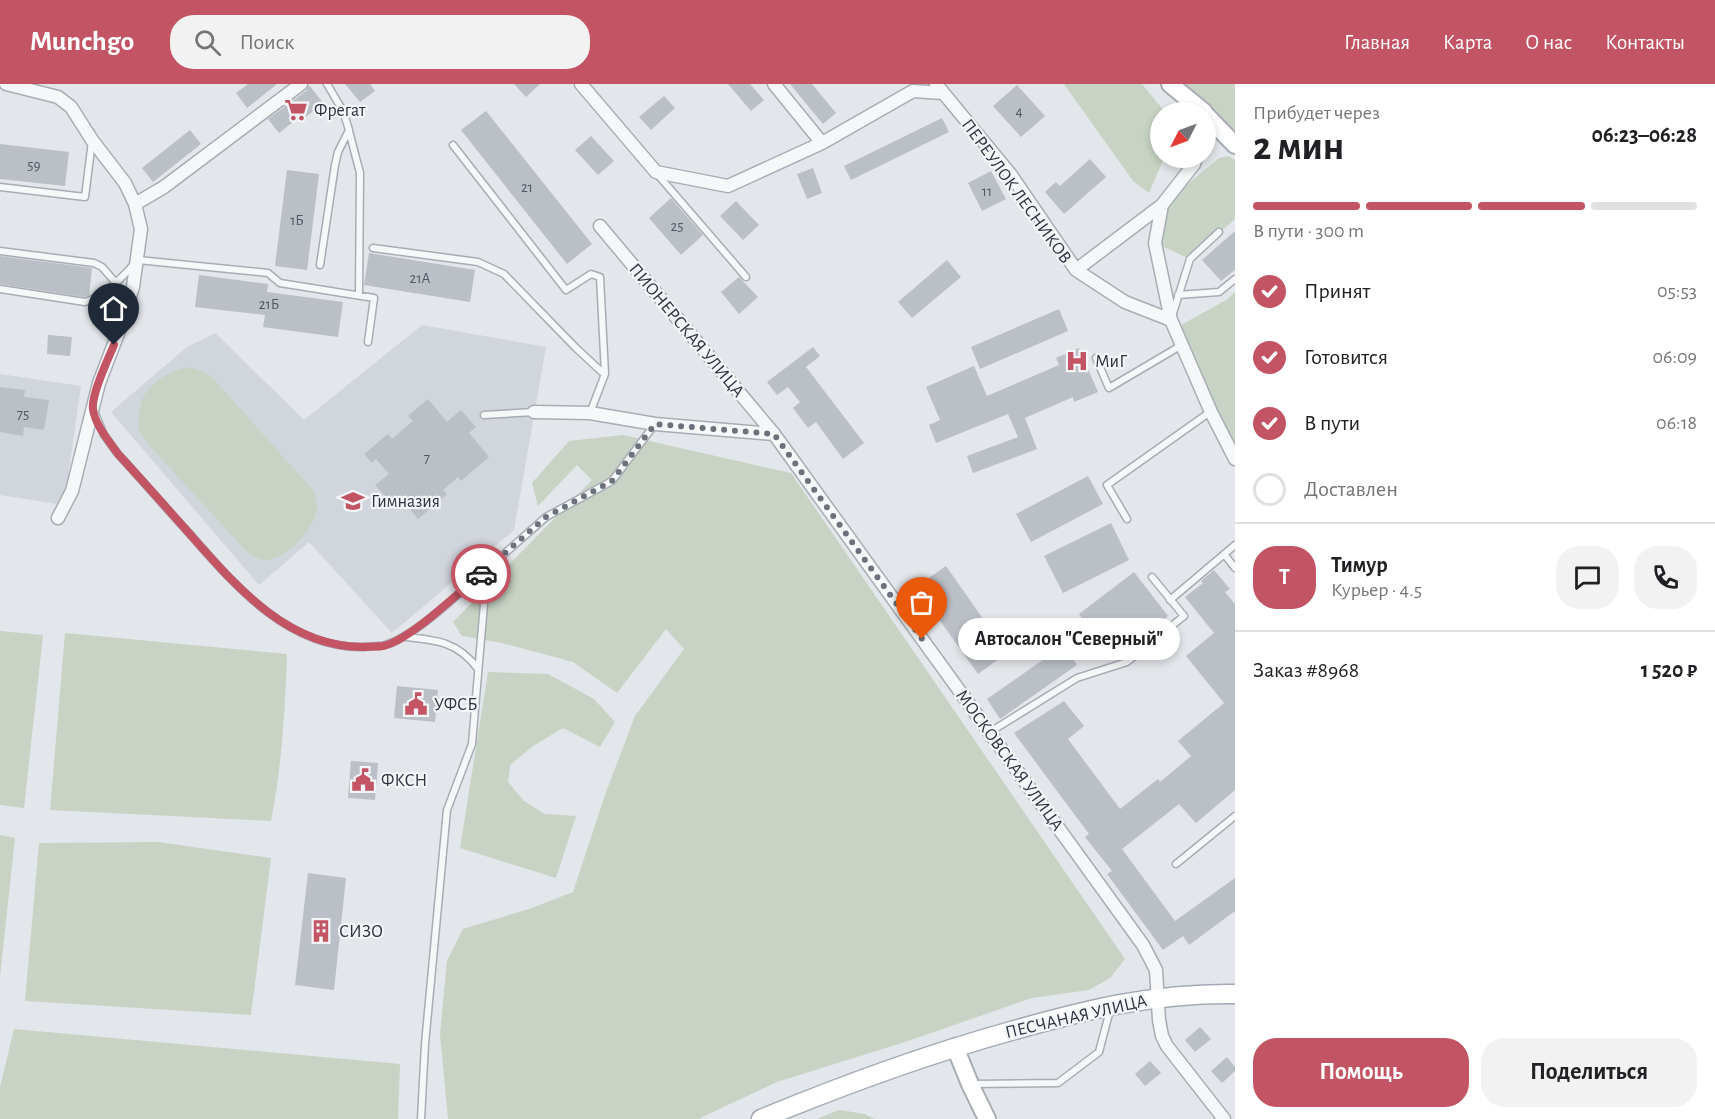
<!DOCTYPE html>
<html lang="ru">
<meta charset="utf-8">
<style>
:root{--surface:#fff;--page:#f2f2f2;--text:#202124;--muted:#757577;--line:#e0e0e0;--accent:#c35464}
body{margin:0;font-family:"Alegreya Sans",sans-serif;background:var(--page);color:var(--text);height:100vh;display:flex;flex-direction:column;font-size:22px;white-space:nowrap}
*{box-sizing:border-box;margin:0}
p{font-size:20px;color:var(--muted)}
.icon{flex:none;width:33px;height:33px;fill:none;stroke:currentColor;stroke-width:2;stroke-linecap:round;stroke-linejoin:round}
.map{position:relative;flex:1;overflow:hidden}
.details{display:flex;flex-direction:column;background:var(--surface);width:480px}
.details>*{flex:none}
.needle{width:39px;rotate:228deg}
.fabs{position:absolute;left:1150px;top:18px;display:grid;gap:12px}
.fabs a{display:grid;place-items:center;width:66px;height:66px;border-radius:50%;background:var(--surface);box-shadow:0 3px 9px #0003;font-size:30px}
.pin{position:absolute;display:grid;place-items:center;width:51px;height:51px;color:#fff;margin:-62px -26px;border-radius:50% 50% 50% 0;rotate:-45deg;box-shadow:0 0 6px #0007}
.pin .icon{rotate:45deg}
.courier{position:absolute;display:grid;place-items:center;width:60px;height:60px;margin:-30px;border:4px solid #c35464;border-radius:50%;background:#fff;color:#222;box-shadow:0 2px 8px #0007}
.bubble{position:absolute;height:42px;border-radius:21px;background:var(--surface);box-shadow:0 3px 9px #0003;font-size:20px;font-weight:700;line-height:42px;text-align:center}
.overview em{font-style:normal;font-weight:700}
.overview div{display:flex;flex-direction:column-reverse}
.overview{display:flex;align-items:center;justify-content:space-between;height:102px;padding:0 18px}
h1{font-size:39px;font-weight:700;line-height:45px}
.bar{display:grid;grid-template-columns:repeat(4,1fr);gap:9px 6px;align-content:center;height:72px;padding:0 18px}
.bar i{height:8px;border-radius:4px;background:var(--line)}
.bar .on{background:var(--accent)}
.bar p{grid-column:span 4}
.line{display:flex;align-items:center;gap:15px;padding:0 18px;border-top:2px solid var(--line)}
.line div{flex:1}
.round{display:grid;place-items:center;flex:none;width:63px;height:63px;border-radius:24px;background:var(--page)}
ol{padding:0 18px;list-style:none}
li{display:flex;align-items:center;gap:18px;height:66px}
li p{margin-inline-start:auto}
li .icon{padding:6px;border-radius:50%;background:var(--accent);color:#fff;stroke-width:4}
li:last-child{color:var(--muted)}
li i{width:33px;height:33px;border:3px solid var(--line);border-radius:50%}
.cta{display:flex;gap:12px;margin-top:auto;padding:12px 18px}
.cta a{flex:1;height:69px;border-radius:24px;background:var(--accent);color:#fff;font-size:24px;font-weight:700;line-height:69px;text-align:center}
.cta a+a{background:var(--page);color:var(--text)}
header{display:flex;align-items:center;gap:36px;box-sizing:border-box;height:84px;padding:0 30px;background:var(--accent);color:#fff}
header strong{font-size:28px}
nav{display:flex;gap:33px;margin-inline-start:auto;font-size:21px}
.search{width:420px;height:54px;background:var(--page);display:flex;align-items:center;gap:15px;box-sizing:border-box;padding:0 21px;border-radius:24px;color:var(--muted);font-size:22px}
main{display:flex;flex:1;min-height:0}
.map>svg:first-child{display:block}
</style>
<header>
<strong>Munchgo</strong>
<div class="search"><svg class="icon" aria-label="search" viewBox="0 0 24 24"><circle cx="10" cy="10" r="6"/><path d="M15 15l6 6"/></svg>Поиск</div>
<nav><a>Главная</a><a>Карта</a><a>О нас</a><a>Контакты</a></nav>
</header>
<main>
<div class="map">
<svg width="1235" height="1035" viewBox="0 0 1235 1035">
<rect width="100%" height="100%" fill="#e3e6ea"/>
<path fill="#d1d5dc" d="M422,241L546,263L514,446L392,549L309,458L259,501L111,328L187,263L215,249L304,336Z
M0,290L81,302L64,421L0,411Z"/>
<path fill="#c8d3c5" d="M1064,0H1142L1165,28H1161V74H1164L1149,109L1133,97Z
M1172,0H1235V61Z
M1228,72L1235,76V135L1190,175L1155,159L1162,121L1219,74Z
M1235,208V360L1218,328L1181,241L1226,216Z
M189,283L210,291L313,406C315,413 318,418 317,425C315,444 286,476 266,476C258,476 252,471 245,466L150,362C147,357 141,351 139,346C138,343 139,336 139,332C140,303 163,289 189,283Z
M623,351L791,389L1125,875L1110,894L1089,906L1032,914L908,957L777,998L698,1035H448L440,950L447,877L463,845L529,825L573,808L606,708L635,632L684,565L666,545L617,609L573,578L502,559L462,552L453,538L592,396L577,381L538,422L532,399L569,357Z
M0,547L43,551L24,724L0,721Z
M65,549L287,570C285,627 282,681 271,737L50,726Z
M488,588L548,590L594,615L615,638L600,663L563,644L533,662L510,681L508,698L524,717L545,730L576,732L556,794L460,764Z
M0,751L15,754L0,892Z
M158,758L271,774L251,931L25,917L39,759Z
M14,945L400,980L398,1035H0V1003Z
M839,1026L865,1030L875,1035H817Z"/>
<path fill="#bbbfc6" d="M248,0H277L247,24L236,9Z
M345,0H370L375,7L360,18Z
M514,0H540L526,13Z
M728,0H750L764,16L751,27Z
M790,0H812L836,29L823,40Z
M309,1L323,19L301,37L298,34L279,49L268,35L306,7Z
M1017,1L1045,32L1021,53L993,22Z
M664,12L675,24L651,46L639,33Z
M486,27L592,160L567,180L461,46Z
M942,34L949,48L851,96L844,82Z
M190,46L201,60L153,98L142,84Z
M591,52L614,77L598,91L575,66Z
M0,60L69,68L65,102L0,95Z
M1090,75L1106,93L1064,130L1045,108L1056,98L1060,102Z
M813,84L822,109L807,115L797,90Z
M287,86L319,90L307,186L275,182Z
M991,87L1006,115L982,127L968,99Z
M671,114L703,151L681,171L649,134Z
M736,117L759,141L743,156L720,132Z
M1235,147V186L1221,197L1202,176Z
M369,169L475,186L470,218L364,201Z
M0,172L92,184L89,211L84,213L0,200Z
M947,176L961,193L912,234L898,218Z
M199,191L268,200L267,208L343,218L338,253L263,243L265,231L195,223Z
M739,193L758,213L739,230L721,208Z
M1059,225L1068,247L980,285L971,263Z
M48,251L72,253L70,272L47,270Z
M813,263L820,272L806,283L864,359L843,375L816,338L808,344L793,324L800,318L788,303L777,311L767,298Z
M1079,264L1098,308L1074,318L1073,313L1025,334L1037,365L973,389L967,372L1018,353L1008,330L936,359L929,341L940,336L926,303L974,282L987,312L1059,281L1056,274Z
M0,303L25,306L24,313L49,316L44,346L24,343L23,352L0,348Z
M428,315L447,338L461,326L476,343L469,349L489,373L461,397L458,393L443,406L447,410L418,435L399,412L391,419L375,401L389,390L376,375L372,379L364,370L388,350L392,355L413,337L408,332Z
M1088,392L1103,420L1031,458L1016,430Z
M1111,439L1129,476L1063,509L1044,472Z
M946,482L1007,569L978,590L916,503Z
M1214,486L1230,505L1225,508L1235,520V706L1196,739L1179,720L1122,765L1175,837L1235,794V827L1189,861L1183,852L1163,866L1107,790L1112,787L1085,753L1089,750L1014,649L1064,617L1084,642L1068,655L1120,725L1158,695L1160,698L1191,672L1178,657L1224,619L1186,572L1214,549L1185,513L1203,499L1201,497Z
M1134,488L1168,532L1113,575L1079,530Z
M1064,561L1077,581L1000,635L987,615Z
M397,602L438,606L435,638L394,634Z
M351,677L378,679L375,716L348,714Z
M308,789L346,794L334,906L295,901Z
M1200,943L1211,955L1195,968L1185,956Z
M1227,973L1235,983V987L1222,999L1211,987Z
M1150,977L1161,989L1145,1002L1135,990Z"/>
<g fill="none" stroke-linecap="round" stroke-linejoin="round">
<g stroke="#a8adb4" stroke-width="9">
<path id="lane" d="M349,47L360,89L359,211
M453,61L566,206L591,190L600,193L605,290L590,329
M658,91L746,193
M0,103L85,113L92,57
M373,164L478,178L504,190L576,264L604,290
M0,167L94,179L102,183L116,199
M320,181L335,81L338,68L349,46L343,27L327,0
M0,205L85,218C107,211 123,192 138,176L268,189L280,199L374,214L368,258
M1178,211L1219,208L1235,195
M1173,229L1190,175L1219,148
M1096,274L1109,304L1182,261
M94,327L104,351L118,370C142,396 165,423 189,449C234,500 287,564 362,563C370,562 378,563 385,561C416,552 461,507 487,485
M484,331L534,328
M1127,435L1107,401L1210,328
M1224,470L1235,484
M1170,516L1235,461
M406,553C437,556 458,558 478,585
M990,648L1077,594L1127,578L1184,532L1152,493
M1176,780L1235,732
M974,1000L1058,999L1099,968L1110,926
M421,1035L425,960L447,726L472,660L487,485L546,433L612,397L655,340"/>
</g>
<g stroke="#a8adb4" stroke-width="15">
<path id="street" d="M6,0L58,13L71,23L92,56L125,99L135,120L141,145L133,203L121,242L99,299L72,407L58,434
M581,0L656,88L728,102L822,59L913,7L943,9
M774,0L822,59
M936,0L1011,91L1076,186L1125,218L1171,236
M1196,74L1194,80L1162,121L1155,159L1171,236L1211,328L1235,375
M135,120L164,103L301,0
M600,142L774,350
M1076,186L1162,121
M534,328L590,329L655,340L774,350L1143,861L1156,886L1159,936L1162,952L1167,962L1224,1035"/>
</g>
<g stroke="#a8adb4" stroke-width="20">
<path id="secondary" d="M1170,0L1204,28
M1206,31L1235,61
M955,963L970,1000L987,1035"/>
</g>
<g stroke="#a3aab5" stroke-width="21">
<path id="primary" d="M761,1035C843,1001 925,971 1011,947C1089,925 1153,909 1235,910"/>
</g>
<use href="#lane" stroke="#f5f7f8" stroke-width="6"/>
<use href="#street" stroke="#f5f7f8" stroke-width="12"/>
<use href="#secondary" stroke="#fff" stroke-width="16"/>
<use href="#primary" stroke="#fff" stroke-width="18"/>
</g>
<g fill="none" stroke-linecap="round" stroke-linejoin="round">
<path stroke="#6c727c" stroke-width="6" stroke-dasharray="0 10.8" d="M481,490L546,433L612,397L655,340L774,350L922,555"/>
<path stroke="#c35464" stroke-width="8" d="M114,261C108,275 91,311 93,325C95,341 109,357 118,370C142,396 165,422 188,448C235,501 287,564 365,563C370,562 377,563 383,562C409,557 458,509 481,490"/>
</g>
<defs>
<g id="supermarket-bare" transform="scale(1.8)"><path d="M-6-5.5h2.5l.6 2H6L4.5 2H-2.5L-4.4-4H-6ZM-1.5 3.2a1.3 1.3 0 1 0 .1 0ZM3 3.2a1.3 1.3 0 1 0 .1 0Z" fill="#c35464" stroke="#f3f5f7" stroke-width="2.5" paint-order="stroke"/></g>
<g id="hospital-bare" transform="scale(1.8)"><path d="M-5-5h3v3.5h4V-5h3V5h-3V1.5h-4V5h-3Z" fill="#c35464" stroke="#f3f5f7" stroke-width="2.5" paint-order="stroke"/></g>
<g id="school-bare" transform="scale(1.8)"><path d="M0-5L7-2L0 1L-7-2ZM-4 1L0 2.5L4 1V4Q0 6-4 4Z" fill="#c35464" stroke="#f3f5f7" stroke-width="2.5" paint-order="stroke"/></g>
<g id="civic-bare" transform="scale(1.8)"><path d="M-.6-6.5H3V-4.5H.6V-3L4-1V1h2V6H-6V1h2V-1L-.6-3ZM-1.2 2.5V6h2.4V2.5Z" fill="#c35464" stroke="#f3f5f7" stroke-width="2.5" paint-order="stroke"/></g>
<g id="building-bare" transform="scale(1.8)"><path d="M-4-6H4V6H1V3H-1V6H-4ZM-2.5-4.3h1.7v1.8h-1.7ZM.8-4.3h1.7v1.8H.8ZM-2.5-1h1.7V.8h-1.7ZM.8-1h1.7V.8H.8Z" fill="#c35464" stroke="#f3f5f7" stroke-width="2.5" paint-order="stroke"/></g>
</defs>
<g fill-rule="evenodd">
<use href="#supermarket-bare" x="296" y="26"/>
<use href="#hospital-bare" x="1077" y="277"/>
<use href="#school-bare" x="353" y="417"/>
<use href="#civic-bare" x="416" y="620"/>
<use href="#civic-bare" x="363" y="696"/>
<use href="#building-bare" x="321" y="847"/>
</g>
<g text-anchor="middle" stroke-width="4.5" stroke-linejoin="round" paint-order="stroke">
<g font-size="15" fill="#505762">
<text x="1019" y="32">4</text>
<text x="34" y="86">59</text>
<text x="527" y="108">21</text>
<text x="987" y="112">11</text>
<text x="297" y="141">1Б</text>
<text x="677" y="147">25</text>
<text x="420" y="199">21А</text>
<text x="269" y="225">21Б</text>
<text x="23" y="335">75</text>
<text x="427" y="379">7</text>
</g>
<g font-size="18" fill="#2c3441" stroke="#f3f5f7" text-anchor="start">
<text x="314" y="32">Фрегат</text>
<text x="1095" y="283">МиГ</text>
<text x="371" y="423">Гимназия</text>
<text x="434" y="626">УФСБ</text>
<text x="381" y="702">ФКСН</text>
<text x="339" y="853">СИЗО</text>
</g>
<g font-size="18" fill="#2c3441" stroke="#f3f5f7">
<text transform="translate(1017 107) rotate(54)" y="6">ПЕРЕУЛОК ЛЕСНИКОВ</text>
<text transform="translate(687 246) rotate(50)" y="6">ПИОНЕРСКАЯ УЛИЦА</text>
<text transform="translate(1010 676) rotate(54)" y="6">МОСКОВСКАЯ УЛИЦА</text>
<text transform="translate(1076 932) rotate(-13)" y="6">ПЕСЧАНАЯ УЛИЦА</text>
</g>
</g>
</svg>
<div class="fabs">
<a><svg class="needle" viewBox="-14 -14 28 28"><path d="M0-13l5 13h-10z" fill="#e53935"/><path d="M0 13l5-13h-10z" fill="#757577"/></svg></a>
</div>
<div class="pin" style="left:922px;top:555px;background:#ea580c"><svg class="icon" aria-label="bag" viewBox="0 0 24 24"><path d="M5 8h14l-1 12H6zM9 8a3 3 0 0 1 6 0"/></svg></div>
<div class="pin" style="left:114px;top:261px;background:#1f2937"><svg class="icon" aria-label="home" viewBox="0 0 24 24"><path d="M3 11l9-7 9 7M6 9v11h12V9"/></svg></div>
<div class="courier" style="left:481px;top:490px"><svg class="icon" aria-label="car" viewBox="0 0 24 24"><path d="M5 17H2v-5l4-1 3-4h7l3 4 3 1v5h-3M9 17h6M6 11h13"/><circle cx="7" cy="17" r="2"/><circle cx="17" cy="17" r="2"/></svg></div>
<div class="bubble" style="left:958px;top:534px;width:222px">Автосалон &quot;Северный&quot;</div>
</div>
<section class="details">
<div class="overview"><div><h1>2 мин</h1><p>Прибудет через</p></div><em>06:23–06:28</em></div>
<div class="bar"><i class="on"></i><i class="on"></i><i class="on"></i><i></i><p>В пути · 300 m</p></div>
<ol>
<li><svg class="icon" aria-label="check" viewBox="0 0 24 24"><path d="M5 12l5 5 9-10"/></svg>Принят<p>05:53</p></li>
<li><svg class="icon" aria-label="check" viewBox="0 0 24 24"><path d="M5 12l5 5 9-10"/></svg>Готовится<p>06:09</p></li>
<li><svg class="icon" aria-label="check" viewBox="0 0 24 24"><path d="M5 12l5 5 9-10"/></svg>В пути<p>06:18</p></li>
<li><i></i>Доставлен</li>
</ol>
<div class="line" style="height:108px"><b class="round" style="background:var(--accent);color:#fff">Т</b><div><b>Тимур</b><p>Курьер · 4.5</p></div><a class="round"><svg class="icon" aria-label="chat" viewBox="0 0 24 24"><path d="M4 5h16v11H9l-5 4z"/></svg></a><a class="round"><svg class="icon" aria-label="phone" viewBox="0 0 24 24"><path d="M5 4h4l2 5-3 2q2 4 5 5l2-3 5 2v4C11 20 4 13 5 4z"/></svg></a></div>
<div class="line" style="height:78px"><div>Заказ #8968</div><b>1 520 ₽</b></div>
<div class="cta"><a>Помощь</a><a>Поделиться</a></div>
</section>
</main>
